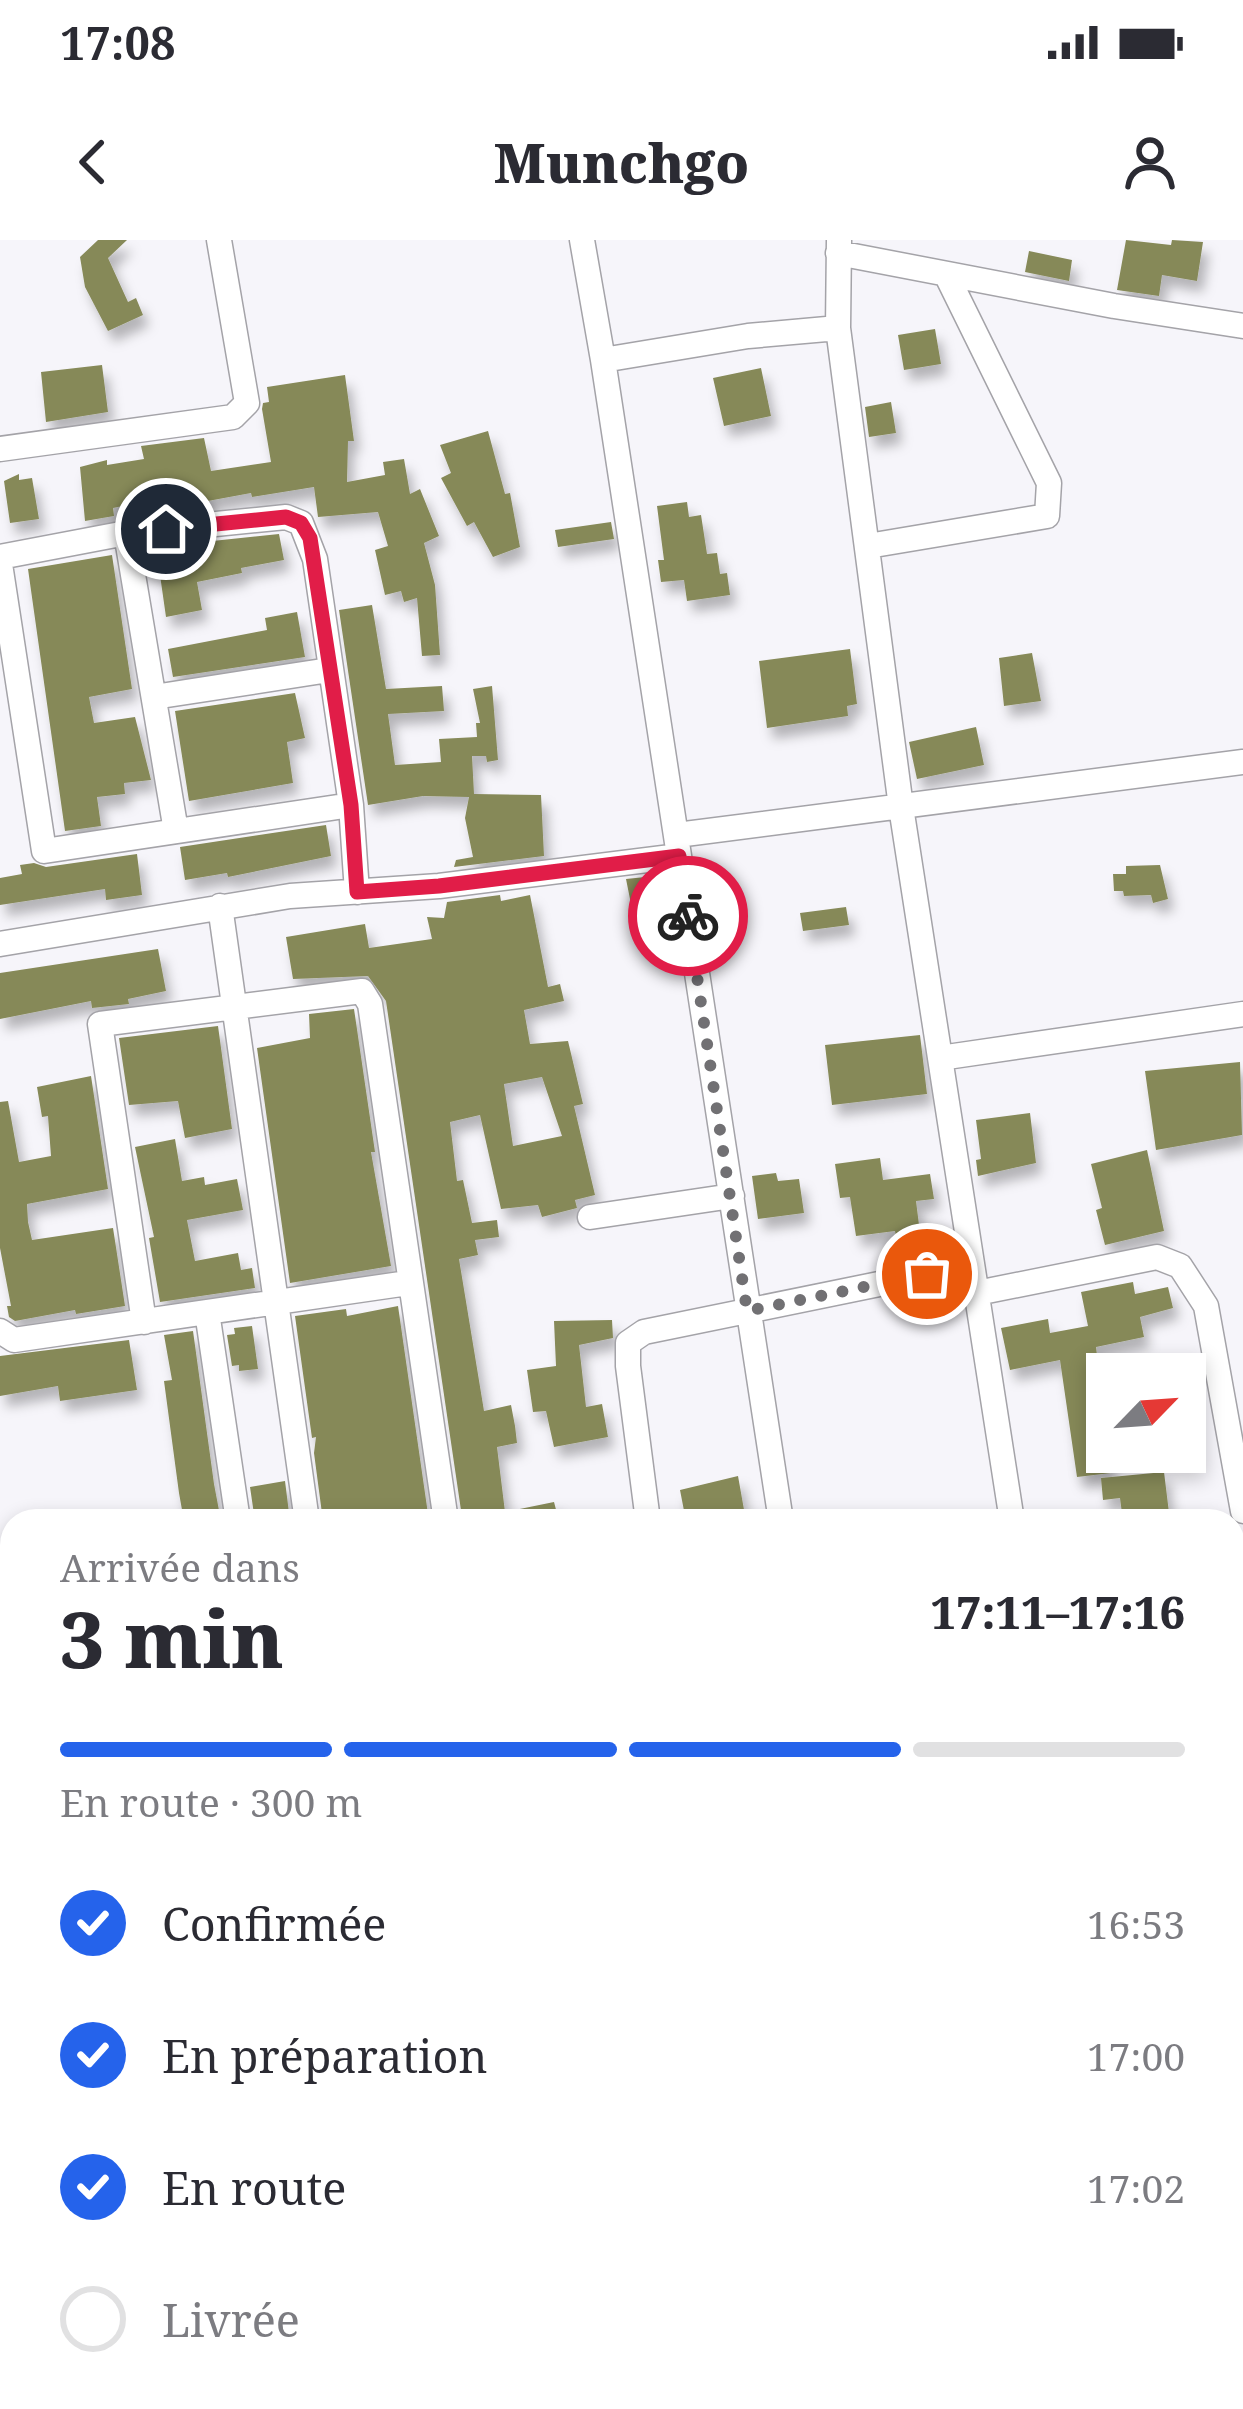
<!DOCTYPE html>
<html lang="fr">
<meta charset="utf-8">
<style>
:root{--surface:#fff;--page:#f7f7f7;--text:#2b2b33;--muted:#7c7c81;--line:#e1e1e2;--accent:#2563eb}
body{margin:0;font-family:"Noto Serif",serif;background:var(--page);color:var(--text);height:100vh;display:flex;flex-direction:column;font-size:45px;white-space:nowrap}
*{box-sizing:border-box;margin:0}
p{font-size:39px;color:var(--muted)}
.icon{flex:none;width:66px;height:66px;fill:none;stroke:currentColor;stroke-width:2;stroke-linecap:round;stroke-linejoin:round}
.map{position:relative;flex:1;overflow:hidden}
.details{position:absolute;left:0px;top:1269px;width:1245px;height:900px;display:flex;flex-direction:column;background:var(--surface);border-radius:36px 36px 0 0;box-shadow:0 6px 18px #0003}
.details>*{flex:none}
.needle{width:78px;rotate:65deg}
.tools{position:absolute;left:1086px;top:1113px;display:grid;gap:24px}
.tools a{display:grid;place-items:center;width:120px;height:120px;border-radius:0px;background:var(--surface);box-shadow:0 6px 18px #0003;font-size:60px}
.pin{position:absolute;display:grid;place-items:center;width:102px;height:102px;color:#fff;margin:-51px;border:6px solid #fff;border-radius:50%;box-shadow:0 3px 12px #0007}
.courier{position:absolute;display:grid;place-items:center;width:120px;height:120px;margin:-60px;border:9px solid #e11d48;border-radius:50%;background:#fff;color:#222;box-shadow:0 3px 15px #0007}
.headline em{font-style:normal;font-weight:800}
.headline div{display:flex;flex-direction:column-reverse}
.headline{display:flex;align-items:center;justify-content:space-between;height:204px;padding:0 60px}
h1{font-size:78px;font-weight:800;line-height:90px}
.bar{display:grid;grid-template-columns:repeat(4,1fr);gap:18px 12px;align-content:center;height:144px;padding:0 60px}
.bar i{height:15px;border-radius:9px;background:var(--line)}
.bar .on{background:var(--accent)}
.bar p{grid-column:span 4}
ol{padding:0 60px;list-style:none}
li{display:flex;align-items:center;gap:36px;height:132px}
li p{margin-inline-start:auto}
li .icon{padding:12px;border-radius:50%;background:var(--accent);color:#fff;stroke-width:4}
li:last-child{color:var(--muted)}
li i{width:66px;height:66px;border:6px solid var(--line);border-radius:50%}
.status{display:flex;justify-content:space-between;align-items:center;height:84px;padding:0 60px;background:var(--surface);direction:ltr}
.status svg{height:33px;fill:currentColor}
header{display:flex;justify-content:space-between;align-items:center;height:156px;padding:0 60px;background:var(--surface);font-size:54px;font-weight:800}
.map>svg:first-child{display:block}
</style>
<div class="status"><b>17:08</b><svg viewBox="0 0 49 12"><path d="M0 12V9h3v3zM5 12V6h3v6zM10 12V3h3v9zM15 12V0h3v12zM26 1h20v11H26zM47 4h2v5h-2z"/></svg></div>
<header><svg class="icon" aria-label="back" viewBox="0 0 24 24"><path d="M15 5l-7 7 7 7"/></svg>Munchgo<svg class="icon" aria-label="person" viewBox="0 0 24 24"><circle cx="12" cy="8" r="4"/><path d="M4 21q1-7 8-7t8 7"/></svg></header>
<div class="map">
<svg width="1243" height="2169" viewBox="0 0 1243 2169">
<defs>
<filter id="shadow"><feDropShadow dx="6" dy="11" stdDeviation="6" flood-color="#0004"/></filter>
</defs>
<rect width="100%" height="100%" fill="#f6f5fa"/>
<path fill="#868958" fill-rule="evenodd" filter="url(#shadow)" d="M98,0H127L108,18L128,62L136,58L143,75L108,91L85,47L80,17Z
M1126,0L1171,5L1172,0L1203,2L1197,41L1162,35L1159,56L1117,50Z
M1029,11L1072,20L1069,41L1025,32Z
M935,89L941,124L904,130L898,95Z
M102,125L108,172L46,182L41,132Z
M761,128L771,176L724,186L713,138Z
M345,135L354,201H348L347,242L385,235L383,222L404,219L410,254L420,249L439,296L424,303L435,345L440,415L422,416L417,358L404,362L401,351L385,355L375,310L388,306L378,272L318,277L314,247L252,257L251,253L197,263L195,251L113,268L114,276L85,281L80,227L107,220V225L144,219L141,206L204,198L211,231L271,222L262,169L263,163L269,162L267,147Z
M891,162L896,193L869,197L865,167Z
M488,191L505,254L510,253L520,307L493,317L474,282L467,286L441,238L451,233L440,205Z
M19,234V240L32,238L39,279L10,283L4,241Z
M687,262L689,277L701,275L707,314L717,313L720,334L727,333L730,355L687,361L684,340L661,342L658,320H664L657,266Z
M611,282L614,299L558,307L555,290Z
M279,294L284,320L241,328L242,333L197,342L202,370L166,377L156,307Z
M112,315L132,449L89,457L94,483L135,477L151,540L124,543L125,554L97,557L101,586L65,591L28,329Z
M372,365L386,449L442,446L444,471L388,474L395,525L441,522L439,499L477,497L476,483H480L473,449L492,446L498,520L487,522L486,516H472L474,554L541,555L544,616L454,627L456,620L473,617L465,578L469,557L423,556L368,565L339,370Z
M297,372L305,417L173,437L168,409L267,390L265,378Z
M850,409L857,464L847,466L848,476L767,488L759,421Z
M1032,413L1041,461L1004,466L999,418Z
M295,453L305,498L287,502L293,543L189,561L175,471Z
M976,487L984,525L917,539L909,502Z
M326,585L331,616L228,637L227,633L185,640L180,607Z
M137,614L142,655L106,660L105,649L0,665V638L22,634L20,625L34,623L46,627Z
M1160,625L1168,659L1153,663L1151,655L1124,656L1123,651H1114L1113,634H1126V626Z
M655,636L659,659L631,664L626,639Z
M500,655L501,661L530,655L548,747L560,744L564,761L524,770L530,804L568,801L583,864L574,866L595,955L575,960L577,968L542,977L538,965L501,969L480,875L450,882L457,941L463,940L472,983L497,980L499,997L475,1000L478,1015L459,1019L484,1171L511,1165L515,1186L517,1203L497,1207L505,1272L554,1262L559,1281H464L462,1277L386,761L368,736L293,739L286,697L365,684L369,708L432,699L427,677L444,678L447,662ZM542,837L562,896L513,906L504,844Z
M846,667L849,685L803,691L800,673Z
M158,709L166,751L128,759L129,764L92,768L91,761L0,779V733Z
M354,769L375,912H371L391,1026L290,1043L257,808L310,798L309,774Z
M218,786L232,889L185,898L178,861L129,865L119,798Z
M920,795L927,854L832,865L825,805Z
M1240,822L1242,895L1156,910L1145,831Z
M91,836L108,949L27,964L28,982L32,1000L113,988L125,1066L76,1074L75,1070L15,1081L9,1077L7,1066H11L0,1008V862L8,861L19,922L51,916L48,876L42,877L37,847Z
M1030,873L1036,923L978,936L976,920L981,919L976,880Z
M175,899L182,941L204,937L205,945L237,939L243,970L187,980L195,1021L238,1013L241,1030L252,1028L255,1048L160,1062L149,998L154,997L135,907Z
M1147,910L1164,991L1105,1005L1096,970L1102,968L1091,924Z
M880,918L883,940L930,934L934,959L916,961L920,993L896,996L895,991L856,996L850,957L840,958L835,924Z
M776,933L778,941L799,939L804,973L758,979L752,936Z
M1133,1042L1135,1054L1168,1047L1173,1068L1140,1077L1144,1097L1096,1107L1111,1233L1077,1237L1060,1120L1010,1130L1001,1088L1048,1079L1050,1093L1088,1086L1081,1052Z
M398,1066L429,1281H323L314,1213L316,1197L312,1198L295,1076L346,1069L347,1076Z
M612,1080L613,1098L579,1105L586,1167L602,1164L608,1197L554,1207L546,1171L533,1172L527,1130L556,1126L554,1081Z
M252,1086L258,1129L239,1131V1125L232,1126L227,1095L235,1094L234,1088Z
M193,1091L214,1244L221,1281H184L179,1253L164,1141L172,1140L164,1095Z
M129,1100L137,1150L60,1161L58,1146L0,1156V1116Z
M1164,1232L1170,1281H1123L1120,1258L1103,1260L1101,1238Z
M738,1236L746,1281H686L680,1250Z
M285,1241L290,1281H255L250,1247Z"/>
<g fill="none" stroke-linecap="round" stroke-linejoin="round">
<g stroke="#a4a3a8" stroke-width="27">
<path id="minor" d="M582,0L603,120
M839,0L838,88L901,567L1012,1281
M838,13L1114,66L1243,86
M0,209L233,177L247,163L219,0
M126,293L176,591
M868,306L1047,276L1049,243L946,34
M0,317L126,293L286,277L301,283L315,319L351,565L357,652
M0,324L44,611L351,565
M154,457L329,430
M677,595L1243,522
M220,666L307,1281
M0,704L290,656L439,646L679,616
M940,818L1243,774
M590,977L732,956
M977,1053L1157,1017L1180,1026L1206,1066L1243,1271
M207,1072L238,1281
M144,1082L100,784L362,751L370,764L446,1281
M0,1091L14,1100L408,1043
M648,1281L628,1126V1103L644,1092L972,1025
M781,1281L603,120L748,96L838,88
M1233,1469L1243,1467
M0,1509L12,1507
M1233,1752L1243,1754
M0,1794H12
M0,1872L12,1873
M1233,1967L1243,1969
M675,2157L677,2169
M943,2157L949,2169"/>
</g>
<use href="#minor" stroke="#fff" stroke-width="24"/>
</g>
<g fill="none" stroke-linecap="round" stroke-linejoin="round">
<path stroke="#717073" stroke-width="12" stroke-dasharray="0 21.6" d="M688,676L747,1071L927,1034"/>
<path stroke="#e11d48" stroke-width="15" d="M166,289L286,277L301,283L310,298L351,565L357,652L439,646L679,616L688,676"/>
</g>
</svg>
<div class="tools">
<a><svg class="needle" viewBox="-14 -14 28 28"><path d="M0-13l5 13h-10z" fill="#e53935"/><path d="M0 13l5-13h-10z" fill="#7c7c81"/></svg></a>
</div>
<div class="pin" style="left:927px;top:1034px;background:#ea580c"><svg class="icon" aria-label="bag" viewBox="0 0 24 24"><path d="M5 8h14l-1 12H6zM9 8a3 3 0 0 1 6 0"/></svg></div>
<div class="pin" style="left:166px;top:289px;background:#1f2937"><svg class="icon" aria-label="home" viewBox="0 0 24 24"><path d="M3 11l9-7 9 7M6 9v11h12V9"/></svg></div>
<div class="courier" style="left:688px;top:676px"><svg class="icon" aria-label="bike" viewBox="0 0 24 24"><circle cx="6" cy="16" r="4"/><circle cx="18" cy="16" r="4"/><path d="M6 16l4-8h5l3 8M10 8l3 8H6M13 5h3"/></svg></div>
<section class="details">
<div class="headline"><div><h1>3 min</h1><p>Arrivée dans</p></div><em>17:11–17:16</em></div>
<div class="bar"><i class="on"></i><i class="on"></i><i class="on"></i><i></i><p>En route · 300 m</p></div>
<ol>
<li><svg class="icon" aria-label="check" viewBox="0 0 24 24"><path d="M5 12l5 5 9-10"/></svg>Confirmée<p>16:53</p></li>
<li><svg class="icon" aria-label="check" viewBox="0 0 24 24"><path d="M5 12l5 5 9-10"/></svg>En préparation<p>17:00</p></li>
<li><svg class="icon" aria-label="check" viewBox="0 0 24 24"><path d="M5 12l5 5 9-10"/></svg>En route<p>17:02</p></li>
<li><i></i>Livrée</li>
</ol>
</section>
</div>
